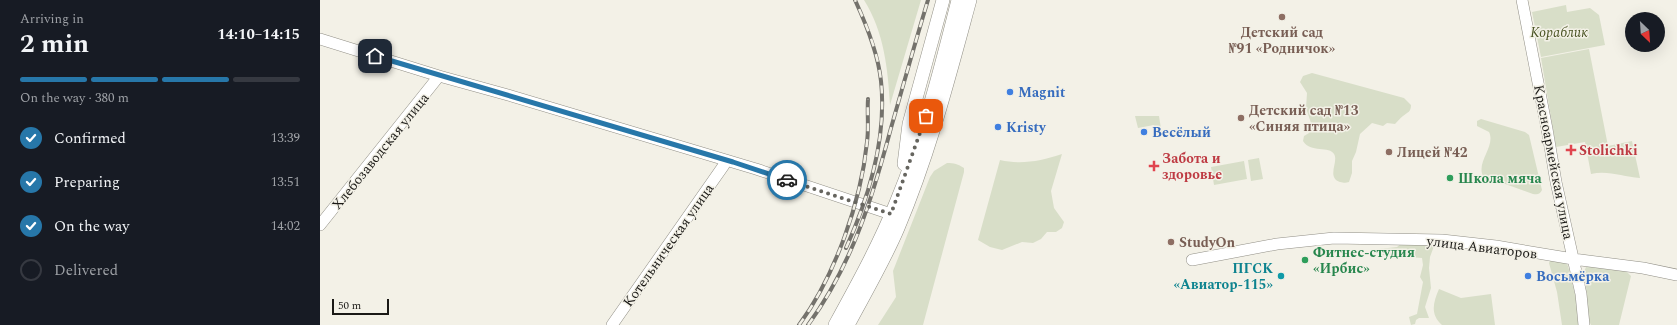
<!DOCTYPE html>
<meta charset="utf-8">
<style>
:root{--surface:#171b24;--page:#242831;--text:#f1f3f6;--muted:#9ea1a6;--line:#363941;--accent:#2777a9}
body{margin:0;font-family:Spectral,serif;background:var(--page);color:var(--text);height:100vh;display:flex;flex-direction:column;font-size:15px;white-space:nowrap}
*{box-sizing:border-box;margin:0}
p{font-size:13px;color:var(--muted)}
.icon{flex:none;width:22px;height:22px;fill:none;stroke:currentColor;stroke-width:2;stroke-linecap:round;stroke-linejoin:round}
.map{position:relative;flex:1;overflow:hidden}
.details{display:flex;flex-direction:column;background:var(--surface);width:320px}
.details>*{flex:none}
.needle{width:26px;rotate:155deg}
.fabs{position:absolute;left:1305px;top:12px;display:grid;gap:8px}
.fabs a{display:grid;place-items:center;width:40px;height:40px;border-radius:50%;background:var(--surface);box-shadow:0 4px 16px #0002;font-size:20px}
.scale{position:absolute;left:12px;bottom:10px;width:57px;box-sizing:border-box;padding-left:4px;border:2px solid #1a1916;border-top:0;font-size:11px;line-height:14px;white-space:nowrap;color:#1a1916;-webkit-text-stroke:3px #f3f1e7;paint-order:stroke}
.pin{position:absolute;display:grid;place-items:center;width:34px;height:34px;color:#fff;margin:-17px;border-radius:8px;box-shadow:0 2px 6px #0006}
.courier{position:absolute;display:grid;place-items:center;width:40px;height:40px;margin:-20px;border:3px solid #2777a9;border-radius:50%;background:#fff;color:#222;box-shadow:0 1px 5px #0007}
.head em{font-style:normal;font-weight:700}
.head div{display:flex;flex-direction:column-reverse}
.head{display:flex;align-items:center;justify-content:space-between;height:68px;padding:0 20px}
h1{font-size:26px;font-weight:700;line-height:30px}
.bar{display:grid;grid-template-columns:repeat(4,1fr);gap:6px 4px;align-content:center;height:48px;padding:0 20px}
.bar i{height:5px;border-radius:3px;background:var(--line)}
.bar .on{background:var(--accent)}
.bar p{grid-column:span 4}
ol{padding:0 20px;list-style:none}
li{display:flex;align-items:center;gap:12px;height:44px}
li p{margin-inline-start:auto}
li .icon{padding:4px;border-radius:50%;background:var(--accent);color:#fff;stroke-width:4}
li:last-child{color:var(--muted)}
li i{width:22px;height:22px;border:2px solid var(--line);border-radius:50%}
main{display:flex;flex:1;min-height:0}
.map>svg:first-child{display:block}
</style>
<main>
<section class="details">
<div class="head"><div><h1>2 min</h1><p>Arriving in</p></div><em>14:10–14:15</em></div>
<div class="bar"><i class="on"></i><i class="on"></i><i class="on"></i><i></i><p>On the way · 380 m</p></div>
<ol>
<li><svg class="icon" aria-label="check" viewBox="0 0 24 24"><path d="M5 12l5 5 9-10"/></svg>Confirmed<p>13:39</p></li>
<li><svg class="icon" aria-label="check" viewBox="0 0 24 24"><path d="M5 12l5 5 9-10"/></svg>Preparing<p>13:51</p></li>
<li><svg class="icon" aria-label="check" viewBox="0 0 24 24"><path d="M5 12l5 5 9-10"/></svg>On the way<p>14:02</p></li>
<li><i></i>Delivered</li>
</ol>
</section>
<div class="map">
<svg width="1357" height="325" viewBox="0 0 1357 325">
<rect width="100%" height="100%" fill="#f3f1e7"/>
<path fill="#d8dec8" d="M544,0H601L570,105C568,69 564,32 544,0Z
M1246,5L1247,12L1270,8L1279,15L1285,45L1221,57L1212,12Z
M1269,49L1288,146L1312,141L1320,178C1303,177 1288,170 1271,174L1265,142L1236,147L1221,58Z
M992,73L1084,98L1091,105C1091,112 1088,112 1083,116C1080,118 1078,121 1075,124L1067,123L1063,126L1052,123L1040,134L1036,152L1032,161V173L1029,182C1026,183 1024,183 1020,182C1006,177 1019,162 1014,154C1010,146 990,153 983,141L984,136L989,133L992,126L986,108L987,93L980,82L983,76Z
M815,116H839L842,135L838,136L834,125L818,128Z
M1161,119L1205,132L1209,135L1222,190C1220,194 1218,195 1213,194L1163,176C1156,162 1176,146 1169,132L1157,126V121Z
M742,154L731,191L734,208L744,222L742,228L736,232H727L721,239L713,243L702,242L682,250L670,247L658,240L680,160C701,165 721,161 742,154Z
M939,158L943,179L931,181L928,160Z
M924,161L927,179L894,185L891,167Z
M627,163C634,163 638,164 644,168V172L603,325H558L576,297L573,271L610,177L614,171Z
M1082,243L1113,244L1114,246L1110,257L1109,268L1111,288L1105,307L1109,318H1099L1096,320L1095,324L1091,325L1089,317L1097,314L1103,282L1100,277L1103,265L1102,258L1061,255L1057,253L1059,249L1077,247Z
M1231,259L1245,262L1248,266L1259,310L1260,325H1242L1237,292L1229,263Z
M1273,266L1305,270L1311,276L1299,325H1271L1268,319L1266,287L1263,274L1266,267Z
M1119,289L1141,298L1171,294L1175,325H1122C1110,314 1113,303 1119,289Z"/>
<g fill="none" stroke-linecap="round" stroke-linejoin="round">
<g stroke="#918f86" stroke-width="12">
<path id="minor" d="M1202,0L1227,129L1236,182L1261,294L1264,325
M0,39L119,76L188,95L436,169L571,214
M0,225L119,76
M872,260L957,244L1014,238L1122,240L1176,246L1253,259L1323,268L1357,275
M292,325L404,165"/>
</g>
<g stroke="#918f86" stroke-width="14">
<path id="major" d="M584,164L589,124L623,0
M515,325C537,285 559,245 576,203C603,138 621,68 638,0
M528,325C545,293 564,261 578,228C609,155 629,77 650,0"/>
</g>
<use href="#minor" stroke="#fff" stroke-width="11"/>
<use href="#major" stroke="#fff" stroke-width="13"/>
<g stroke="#74726c" stroke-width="4">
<path id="rail" d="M526,248C549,197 567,137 561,81C558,53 547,26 535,0
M479,325C515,276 541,202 547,142C549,128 547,113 548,99
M488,325C532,265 552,199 571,128C583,86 595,43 608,0"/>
</g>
<use href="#rail" stroke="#f3f1e7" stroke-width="2.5" stroke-dasharray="8" stroke-linecap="butt"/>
</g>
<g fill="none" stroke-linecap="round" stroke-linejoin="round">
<path stroke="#66655f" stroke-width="4" stroke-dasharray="0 7.2" d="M467,180L571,214L606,116"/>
<path stroke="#2777a9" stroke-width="5" d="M55,56L413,162L467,180"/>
</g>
<g fill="#8d6e63" stroke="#f3f1e7" stroke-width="1.5">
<circle cx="962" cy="17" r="4"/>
<circle cx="921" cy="118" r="4"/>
<circle cx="1069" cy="152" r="4"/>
<circle cx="851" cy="242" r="4"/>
</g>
<g fill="#3f7fe0" stroke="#f3f1e7" stroke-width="1.5">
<circle cx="690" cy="92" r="4"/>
<circle cx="678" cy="127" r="4"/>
<circle cx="824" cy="132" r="4"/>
<circle cx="1208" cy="276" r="4"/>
</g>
<g fill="#e0444e" stroke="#f3f1e7" stroke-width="1.5">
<path d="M1249 144h4v4h4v4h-4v4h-4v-4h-4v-4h4z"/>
<path d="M832 160h4v4h4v4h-4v4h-4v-4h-4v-4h4z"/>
</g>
<g fill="#2e9e5b" stroke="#f3f1e7" stroke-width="1.5">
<circle cx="1130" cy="178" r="4"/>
<circle cx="985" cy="260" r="4"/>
</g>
<circle fill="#0f9aa8" stroke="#f3f1e7" stroke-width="1.5" cx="961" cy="276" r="4"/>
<g text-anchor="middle" stroke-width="3" stroke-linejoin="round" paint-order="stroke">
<g font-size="14" font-weight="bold" fill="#785e54" stroke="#f3f1e7" text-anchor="start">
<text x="962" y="37" text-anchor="middle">Детский сад<tspan x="962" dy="16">№91 «Родничок»</tspan></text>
<text x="929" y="115">Детский сад №13<tspan x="929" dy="16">«Синяя птица»</tspan></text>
<text x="1077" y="157">Лицей №42</text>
<text x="859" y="247">StudyOn</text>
</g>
<g font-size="14" font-style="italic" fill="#4a5424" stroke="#f3f1e7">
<text x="1239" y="37">Кораблик</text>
</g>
<g font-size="14" font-weight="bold" fill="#366cbe" stroke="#f3f1e7" text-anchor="start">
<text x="698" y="97">Magnit</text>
<text x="686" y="132">Kristy</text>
<text x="832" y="137">Весёлый</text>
<text x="1216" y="281">Восьмёрка</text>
</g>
<g font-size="14" font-weight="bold" fill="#be3a42" stroke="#f3f1e7" text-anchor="start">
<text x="1259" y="155">Stolichki</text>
<text x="842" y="163">Забота и<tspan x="842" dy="16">здоровье</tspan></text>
</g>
<g font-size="14" fill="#1a1916" stroke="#f3f1e7">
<text transform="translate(60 151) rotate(-51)" y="5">Хлебозаводская улица</text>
<text transform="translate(1234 162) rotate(79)" y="5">Красноармейская улица</text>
<text transform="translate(348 245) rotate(-55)" y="5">Котельническая улица</text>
<text transform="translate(1162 247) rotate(7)" y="5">улица Авиаторов</text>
</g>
<g font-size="14" font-weight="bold" fill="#27864d" stroke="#f3f1e7" text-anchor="start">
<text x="1138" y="183">Школа мяча</text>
<text x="993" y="257">Фитнес-студия<tspan x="993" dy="16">«Ирбис»</tspan></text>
</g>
<g font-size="14" font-weight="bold" fill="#0d838f" stroke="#f3f1e7" text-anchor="end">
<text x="953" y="273">ПГСК<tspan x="953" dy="16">«Авиатор-115»</tspan></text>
</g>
</g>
</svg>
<div class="fabs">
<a><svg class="needle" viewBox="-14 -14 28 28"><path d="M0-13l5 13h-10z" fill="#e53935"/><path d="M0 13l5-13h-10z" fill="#9ea1a6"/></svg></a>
</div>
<div class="scale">50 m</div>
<div class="pin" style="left:606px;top:116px;background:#ea580c"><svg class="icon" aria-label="bag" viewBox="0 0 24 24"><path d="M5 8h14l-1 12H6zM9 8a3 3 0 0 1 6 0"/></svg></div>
<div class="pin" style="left:55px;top:56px;background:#1f2937"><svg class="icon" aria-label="home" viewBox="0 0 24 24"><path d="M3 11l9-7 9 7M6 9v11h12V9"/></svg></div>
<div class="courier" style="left:467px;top:180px"><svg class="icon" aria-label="car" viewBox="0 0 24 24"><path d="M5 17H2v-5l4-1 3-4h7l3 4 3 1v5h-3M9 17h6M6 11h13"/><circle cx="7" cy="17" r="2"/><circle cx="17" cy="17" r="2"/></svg></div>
</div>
</main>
